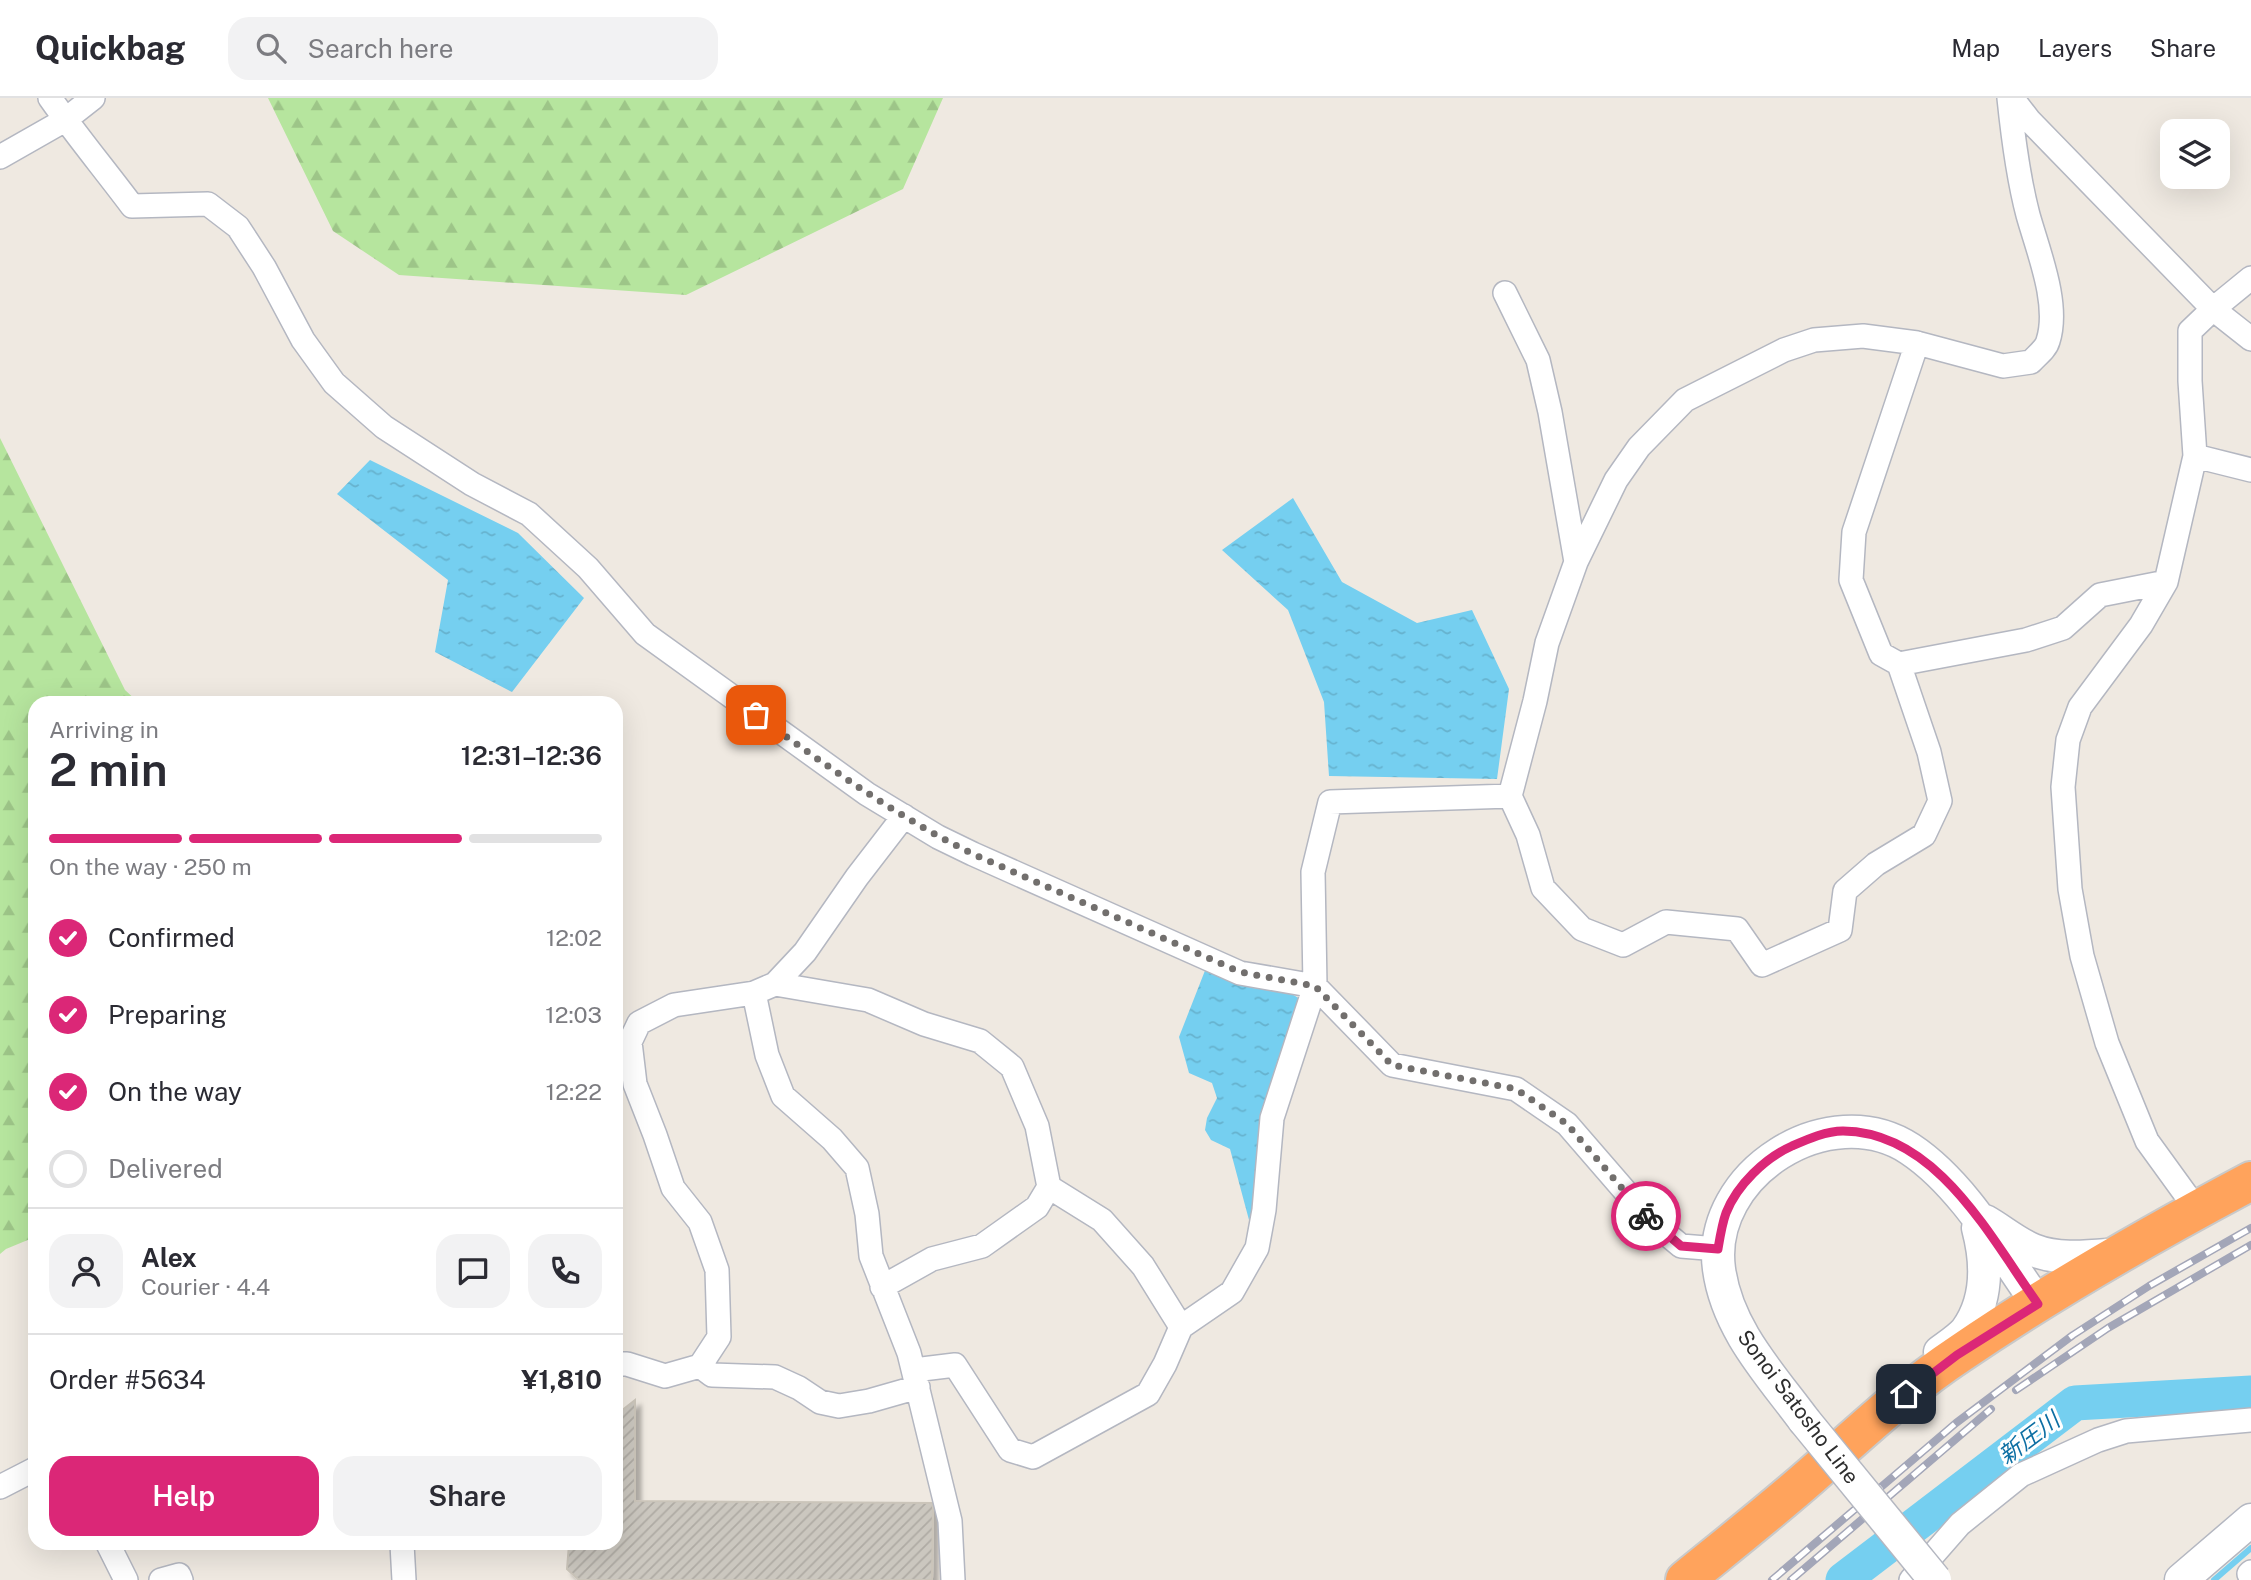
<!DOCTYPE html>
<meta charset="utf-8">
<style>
:root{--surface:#fff;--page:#f2f2f3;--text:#2b2b33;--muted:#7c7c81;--line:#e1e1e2;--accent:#db2777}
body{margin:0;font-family:"Public Sans","Noto Sans JP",sans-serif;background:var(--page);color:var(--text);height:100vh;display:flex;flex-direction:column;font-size:26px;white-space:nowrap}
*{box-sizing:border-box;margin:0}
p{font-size:23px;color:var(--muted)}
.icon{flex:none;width:38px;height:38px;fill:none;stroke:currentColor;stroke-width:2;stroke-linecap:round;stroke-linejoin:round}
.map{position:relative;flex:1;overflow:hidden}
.details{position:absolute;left:28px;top:598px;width:595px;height:854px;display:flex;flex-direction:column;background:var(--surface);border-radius:21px;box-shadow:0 7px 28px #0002}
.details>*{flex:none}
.controls{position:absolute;left:2160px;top:21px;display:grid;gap:14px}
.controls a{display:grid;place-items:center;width:70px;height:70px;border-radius:14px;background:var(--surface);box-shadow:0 7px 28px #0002;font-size:35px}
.pin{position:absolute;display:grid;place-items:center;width:60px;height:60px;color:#fff;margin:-30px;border-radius:14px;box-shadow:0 4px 10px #0006}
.courier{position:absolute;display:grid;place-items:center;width:70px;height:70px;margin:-35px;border:5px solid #db2777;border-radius:50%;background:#fff;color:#222;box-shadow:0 2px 9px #0007}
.overview em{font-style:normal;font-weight:600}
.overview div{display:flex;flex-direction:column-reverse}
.overview{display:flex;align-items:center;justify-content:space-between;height:119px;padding:0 21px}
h1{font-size:46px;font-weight:600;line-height:52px}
.bar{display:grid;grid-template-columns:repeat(4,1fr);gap:10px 7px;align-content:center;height:84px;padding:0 21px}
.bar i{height:9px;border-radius:5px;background:var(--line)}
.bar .selected{background:var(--accent)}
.bar p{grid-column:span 4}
.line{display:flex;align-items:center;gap:18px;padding:0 21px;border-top:2px solid var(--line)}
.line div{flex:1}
.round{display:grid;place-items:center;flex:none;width:74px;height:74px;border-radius:21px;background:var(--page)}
ol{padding:0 21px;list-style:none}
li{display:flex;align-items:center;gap:21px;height:77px}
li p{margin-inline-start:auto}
li .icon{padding:7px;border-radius:50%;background:var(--accent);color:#fff;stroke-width:4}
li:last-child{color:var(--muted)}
li i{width:38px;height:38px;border:4px solid var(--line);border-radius:50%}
.primary-button{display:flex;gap:14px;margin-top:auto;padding:14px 21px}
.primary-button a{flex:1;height:80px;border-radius:21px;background:var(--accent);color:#fff;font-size:28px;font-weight:600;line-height:80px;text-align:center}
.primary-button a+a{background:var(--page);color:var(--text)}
header{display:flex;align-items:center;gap:42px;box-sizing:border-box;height:98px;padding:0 35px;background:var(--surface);border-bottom:2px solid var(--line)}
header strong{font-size:33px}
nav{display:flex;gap:38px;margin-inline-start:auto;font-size:24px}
.search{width:490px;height:63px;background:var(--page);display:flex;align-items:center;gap:18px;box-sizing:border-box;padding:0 24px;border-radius:21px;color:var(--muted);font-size:26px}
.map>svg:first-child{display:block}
</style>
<header>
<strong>Quickbag</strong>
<div class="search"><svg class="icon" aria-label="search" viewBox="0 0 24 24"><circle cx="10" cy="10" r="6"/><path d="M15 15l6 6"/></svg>Search here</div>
<nav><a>Map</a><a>Layers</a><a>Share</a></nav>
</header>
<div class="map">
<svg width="2251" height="1482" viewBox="0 0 2251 1482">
<defs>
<pattern id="forest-firs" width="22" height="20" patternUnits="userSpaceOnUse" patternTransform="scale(1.75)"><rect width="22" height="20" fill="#b6e59e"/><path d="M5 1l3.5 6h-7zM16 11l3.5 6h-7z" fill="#9dc588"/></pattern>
<pattern id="water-ripples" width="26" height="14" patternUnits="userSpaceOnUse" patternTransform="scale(1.75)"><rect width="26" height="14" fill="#75cff0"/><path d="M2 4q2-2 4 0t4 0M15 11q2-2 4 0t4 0" fill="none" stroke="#66b2ce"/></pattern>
<pattern id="building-hatch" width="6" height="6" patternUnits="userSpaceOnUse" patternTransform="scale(1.75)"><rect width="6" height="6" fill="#cbc7bf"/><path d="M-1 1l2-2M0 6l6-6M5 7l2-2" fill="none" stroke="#afaba4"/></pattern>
<filter id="shadow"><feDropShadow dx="5.5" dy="5.5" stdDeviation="2" flood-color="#0004"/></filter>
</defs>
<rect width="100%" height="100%" fill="#efe9e1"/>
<path fill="url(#forest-firs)" d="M268,0H943L903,91L686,197L399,177L333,133Z
M0,340L125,592L139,605L35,606V1139L6,1151L0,1156Z"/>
<path fill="url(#water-ripples)" d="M370,362L518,435L584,500L512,594L435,554L448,482L337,396Z
M1293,400L1342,484L1417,525L1472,512L1509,591L1497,681L1329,678L1324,604L1288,512L1222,452Z
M1206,870L1252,890L1287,893L1300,901L1258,1111L1249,1122L1230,1051L1211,1042L1205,1032L1207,1020L1217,1000L1212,985L1189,975L1179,939Z"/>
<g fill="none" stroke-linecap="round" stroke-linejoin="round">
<path stroke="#75cff0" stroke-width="6" d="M2214,1482L2251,1450"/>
<path stroke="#75cff0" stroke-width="35" d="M1843,1482L2075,1305L2251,1295"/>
</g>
<path fill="url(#building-hatch)" stroke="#cbc5ba" stroke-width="2" filter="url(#shadow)" d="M635,1302V1403L933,1405L932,1482H579L567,1471L569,1446H616V1317Z"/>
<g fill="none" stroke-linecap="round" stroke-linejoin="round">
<g stroke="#b4b7c1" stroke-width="26">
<path id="street" d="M50,0C76,37 105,72 132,108L208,106L238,129L264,169L303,242L334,285L384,329L472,386L529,416L588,470L645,536L867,696L938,739L973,756L1240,875L1315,888L1392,967L1516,991L1567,1026L1651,1123L1681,1148L1718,1151
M2012,0L2029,22L2213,211L2251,241
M0,59L65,22L93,0
M1505,195L1538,262L1550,314L1576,464
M1917,245L1854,434L1851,482L1881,556L1899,566L2026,542L2063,530L2100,497L2166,484
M2195,358L2251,372
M1510,698L1528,737L1543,790L1582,831L1623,847L1666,824L1737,831L1762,867L1840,832L1845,793L1876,766L1924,737L1940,703L1929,654L1899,566
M775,886L868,902L924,926L980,943L1012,969L1037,1028L1049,1089L1037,1109L982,1148L932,1161L882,1189
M754,895L767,957L783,998L832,1041L857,1070L867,1116L871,1158L909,1255L950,1423L953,1482
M1049,1089L1102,1122L1143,1168L1181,1229
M2197,1112L2147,1043L2107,945L2082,858L2070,791L2063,689L2068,642L2080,609L2141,527L2166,484L2195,358L2190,283V233L2213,211L2251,180
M616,1266H627L665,1278L700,1268L719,1239L717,1172L700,1124L673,1090L655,1037L635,986L630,944L639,925L674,907L754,895L775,886L805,854L857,779L904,718
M700,1268L712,1277L775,1279L799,1290L820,1304L839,1308L869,1303L918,1289
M914,1272L955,1267L1010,1352L1033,1359L1148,1296L1165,1266L1181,1229L1232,1194L1257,1150L1264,1112L1272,1020L1315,888L1313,774L1330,704L1510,698L1535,603L1547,545L1576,464L1616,382L1639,349L1685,302L1784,252L1814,242L1863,238L1917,245L2003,268L2031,264C2036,258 2046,251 2048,243C2060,206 2038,153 2028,117C2018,79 2013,39 2009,0
M0,1389L35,1371
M108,1446L126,1482
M402,1446L404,1482
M2249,1476L2251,1474
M161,1482L179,1477L181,1482
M1911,1482L1960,1426L2021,1377L2098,1342L2126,1333L2251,1322"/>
</g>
<g stroke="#b4b7c1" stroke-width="35">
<path id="secondary" d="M1985,1123C2001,1132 2016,1145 2033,1152C2060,1163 2092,1158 2121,1156
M1940,1254C1948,1248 1959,1241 1966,1233C1988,1203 1987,1164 1978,1130
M1804,1322C1770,1276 1727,1231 1719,1171C1706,1076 1829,998 1910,1051C1963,1086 2001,1154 2038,1206
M2181,1482L2251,1422"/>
</g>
<g stroke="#c9c9c9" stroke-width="42">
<path id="highway" d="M1685,1482C1728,1447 1771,1413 1812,1377C1859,1336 1906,1291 1959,1256C2050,1194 2153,1135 2251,1083"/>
</g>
<use href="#street" stroke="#fff" stroke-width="23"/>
<use href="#secondary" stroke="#fff" stroke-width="32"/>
<use href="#highway" stroke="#ffa35c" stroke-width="38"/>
<g stroke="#a3a6b8" stroke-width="8">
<path id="rail" d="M2016,1292L2108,1230L2251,1147
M1772,1482L1956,1325L2073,1237L2149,1188L2251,1130
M1791,1482L1991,1311"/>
</g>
<use href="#rail" stroke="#fff" stroke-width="5" stroke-dasharray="16" stroke-linecap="butt"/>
<g stroke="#b4b7c1" stroke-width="35" stroke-linecap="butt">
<path id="secondary-bridge" d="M1804,1322L1935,1482"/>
</g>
<use href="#secondary-bridge" stroke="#fff" stroke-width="32"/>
</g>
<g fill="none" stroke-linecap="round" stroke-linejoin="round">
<path stroke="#726f6d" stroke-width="7" stroke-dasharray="0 12.6" d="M756,617C826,667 895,718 973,756L1240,874L1315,888L1392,967L1516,991L1567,1026L1646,1118"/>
<path stroke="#db2777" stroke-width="9" d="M1646,1118L1681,1148L1718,1151C1720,1139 1722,1126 1726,1115C1737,1087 1765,1060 1792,1048C1808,1041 1826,1033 1843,1033C1937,1034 1990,1139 2038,1206L1957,1257L1906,1296"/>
</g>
<g text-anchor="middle" stroke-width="6" stroke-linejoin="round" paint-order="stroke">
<g font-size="21" fill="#2e2e2e" stroke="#fff">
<text transform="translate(1798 1309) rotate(53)" y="7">Sonoi Satosho Line</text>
</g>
<g font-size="23" font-style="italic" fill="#0d6fa3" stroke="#fff">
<text transform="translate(2029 1340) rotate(-37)" y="8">新圧川</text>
</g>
</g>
</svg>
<div class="controls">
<a><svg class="icon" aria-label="layers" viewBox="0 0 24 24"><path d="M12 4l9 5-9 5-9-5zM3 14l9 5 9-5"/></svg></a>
</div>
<div class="pin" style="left:756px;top:617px;background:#ea580c"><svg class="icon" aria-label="bag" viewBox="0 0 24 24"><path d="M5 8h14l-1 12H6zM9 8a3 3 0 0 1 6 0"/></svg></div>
<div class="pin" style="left:1906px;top:1296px;background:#1f2937"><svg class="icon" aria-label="home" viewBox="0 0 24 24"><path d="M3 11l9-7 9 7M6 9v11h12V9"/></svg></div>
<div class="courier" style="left:1646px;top:1118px"><svg class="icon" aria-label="bike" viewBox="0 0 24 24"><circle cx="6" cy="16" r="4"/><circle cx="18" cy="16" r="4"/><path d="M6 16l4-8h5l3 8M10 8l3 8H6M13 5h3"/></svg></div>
<section class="details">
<div class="overview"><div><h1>2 min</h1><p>Arriving in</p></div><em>12:31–12:36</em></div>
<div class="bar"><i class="selected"></i><i class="selected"></i><i class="selected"></i><i></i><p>On the way · 250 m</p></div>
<ol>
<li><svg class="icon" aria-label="check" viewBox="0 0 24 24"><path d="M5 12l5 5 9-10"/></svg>Confirmed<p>12:02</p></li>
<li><svg class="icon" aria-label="check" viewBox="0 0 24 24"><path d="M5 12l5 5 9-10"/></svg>Preparing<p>12:03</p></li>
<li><svg class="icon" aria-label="check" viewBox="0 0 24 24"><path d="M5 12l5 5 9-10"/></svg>On the way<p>12:22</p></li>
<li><i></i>Delivered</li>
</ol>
<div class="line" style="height:126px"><a class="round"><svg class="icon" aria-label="person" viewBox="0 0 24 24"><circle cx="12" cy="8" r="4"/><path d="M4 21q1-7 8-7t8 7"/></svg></a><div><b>Alex</b><p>Courier · 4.4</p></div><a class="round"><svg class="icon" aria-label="chat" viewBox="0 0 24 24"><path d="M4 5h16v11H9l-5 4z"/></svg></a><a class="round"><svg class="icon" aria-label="phone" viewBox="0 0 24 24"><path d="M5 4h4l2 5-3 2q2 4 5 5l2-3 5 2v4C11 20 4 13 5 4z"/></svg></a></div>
<div class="line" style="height:91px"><div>Order #5634</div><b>¥1,810</b></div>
<div class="primary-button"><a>Help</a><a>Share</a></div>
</section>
</div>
